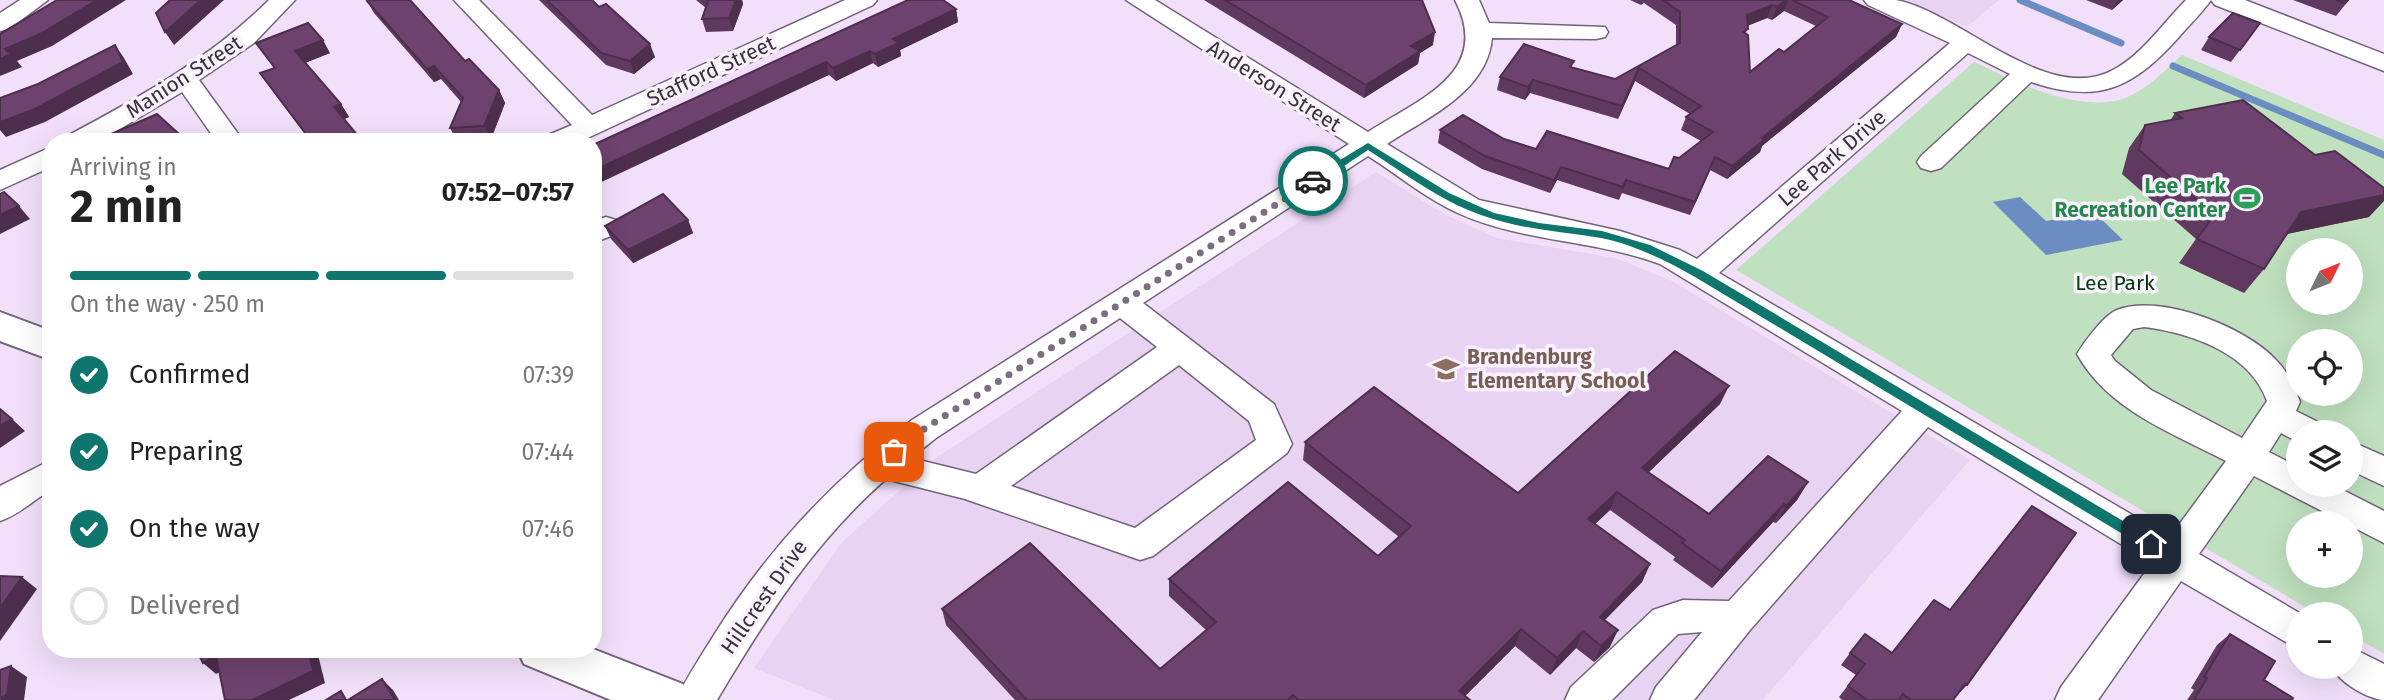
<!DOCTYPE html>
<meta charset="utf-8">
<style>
:root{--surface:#fff;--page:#f2f2f2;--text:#222;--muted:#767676;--line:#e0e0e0;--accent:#0f766e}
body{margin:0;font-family:"Fira Sans",sans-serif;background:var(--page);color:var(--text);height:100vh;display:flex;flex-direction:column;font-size:26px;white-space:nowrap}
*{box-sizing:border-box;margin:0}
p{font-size:23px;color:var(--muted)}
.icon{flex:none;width:38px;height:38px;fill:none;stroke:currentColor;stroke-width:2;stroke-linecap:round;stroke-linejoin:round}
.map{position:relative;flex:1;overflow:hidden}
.drawer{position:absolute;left:42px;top:133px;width:560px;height:525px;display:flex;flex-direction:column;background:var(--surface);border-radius:28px;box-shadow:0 7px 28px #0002}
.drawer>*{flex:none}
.needle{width:46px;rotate:47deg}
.fabs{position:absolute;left:2286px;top:238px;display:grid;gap:14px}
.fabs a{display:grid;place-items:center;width:77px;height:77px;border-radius:50%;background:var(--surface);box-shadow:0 7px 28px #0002;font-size:35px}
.pin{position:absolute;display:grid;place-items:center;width:60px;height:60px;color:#fff;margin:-30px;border-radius:14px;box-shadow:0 4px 10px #0006}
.courier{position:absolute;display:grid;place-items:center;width:70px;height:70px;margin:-35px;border:5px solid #0f766e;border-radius:50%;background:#fff;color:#222;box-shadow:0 2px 9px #0007}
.summary em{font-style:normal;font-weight:700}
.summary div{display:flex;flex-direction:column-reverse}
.summary{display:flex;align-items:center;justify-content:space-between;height:119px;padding:0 28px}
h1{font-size:46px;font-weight:700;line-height:52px}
.bar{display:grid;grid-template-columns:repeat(4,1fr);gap:10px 7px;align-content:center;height:84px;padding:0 28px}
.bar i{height:9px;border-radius:5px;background:var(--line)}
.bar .selected{background:var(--accent)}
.bar p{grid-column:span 4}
ol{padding:0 28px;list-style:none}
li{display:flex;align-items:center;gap:21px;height:77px}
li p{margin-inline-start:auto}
li .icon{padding:7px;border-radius:50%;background:var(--accent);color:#fff;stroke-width:4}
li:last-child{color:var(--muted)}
li i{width:38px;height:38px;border:4px solid var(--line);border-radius:50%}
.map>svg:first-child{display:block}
</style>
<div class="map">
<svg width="2384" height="700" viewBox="0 0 2384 700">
<rect width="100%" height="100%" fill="#f2e0fb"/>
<path fill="#e9d3f3" d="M1906,0H1999L1967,27Z
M1376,172L1444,214L1497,238L1615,258L1672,281L1970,460L1763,700H834L754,668L842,542L937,457Z"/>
<path fill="#bfe1bf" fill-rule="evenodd" d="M2182,55L2384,140V654L2350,634V614H2317L1736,270L1974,62C2015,81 2067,109 2115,101C2141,96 2163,72 2182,55ZM2298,250H2350V303H2298ZM2298,341H2350V394H2298ZM2298,432H2350V485H2298ZM2298,523H2350V576H2298Z"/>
<path fill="#6c8dc2" d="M2020,197L2046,221L2094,212L2123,240L2046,255L1993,202Z"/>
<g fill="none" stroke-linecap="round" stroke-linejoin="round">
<path stroke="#6c8dc2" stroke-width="7" d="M2020,0L2121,43
M2173,66L2384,155"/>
<g stroke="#73637a" stroke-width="3">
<path id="minor" d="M20,0H48L9,29L0,31V13Z
M269,0H295L254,43L199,80L244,142H217L182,92L98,142H64L67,136C139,98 212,57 269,0Z
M454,0H479L592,115L845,0H877L873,5L579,142H543L546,136L572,125Z
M1126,0H1155L1368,132C1419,99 1493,73 1455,0H1479L1489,23L1605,27L1608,32L1605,37L1596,39L1492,38C1487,92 1428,117 1387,144L1479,200L1620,231L1680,250L1697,259L1950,43L1868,5L1864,0C1874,0 1886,0 1896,0C1960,12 2046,106 2113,70C2142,55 2163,23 2186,0H2211C2202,13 2189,25 2179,37C2133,88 2099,105 2031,82L1941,168L1931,171L1921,168L1917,162L1921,156L2010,74L1968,53L1719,273L2170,537L2226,461C2172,433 2108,410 2077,354C2085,341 2103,316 2117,310C2160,293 2246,327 2276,360C2288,372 2294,386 2300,402L2296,411L2320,423L2325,432H2298V442L2281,433L2269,452L2298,467V485H2333L2384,511V543L2254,476L2199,554L2301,614H2298V649L2181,581L2098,700H2055L2061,687L2152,563L1928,427L1750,630L1694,700H1650L1656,687L1702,632L1678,634L1612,700H1565L1571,687L1653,610L1683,600L1729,601L1902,411L1660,264C1595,240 1523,242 1460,214C1428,200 1398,175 1368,156L1143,303L1274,404L1292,444L1287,453L1153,556L1140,560L965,499L886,479C813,543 766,618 717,700H676C687,677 701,656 714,635C768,549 832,481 912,420L1349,144ZM1120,318L1157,347L976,474L911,458L936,438ZM2144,327C2191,333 2250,353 2267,401L2242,438L2151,390L2115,361L2111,355L2133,329ZM1179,365L1249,421L1256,440L1135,528L1011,486Z
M2211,0H2245L2384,54V71L2215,5Z
M51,147V167L0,190V170Z
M606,217L616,220L620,227L616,234L593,243V221Z
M2350,441L2384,456V486L2350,470Z
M51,460V490C33,500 19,515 0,521V486Z
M2350,647L2384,664V700C2367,699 2339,682 2332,667H2350Z"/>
</g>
<g stroke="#73637a" stroke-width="4">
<path id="major" d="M0,312L51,331V360L0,341Z
M517,649H593L683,684L690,700H611L524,664Z"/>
</g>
<use href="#minor" fill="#fff" fill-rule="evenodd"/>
<use href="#major" fill="#fff" fill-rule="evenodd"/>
</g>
<path fill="#5f395f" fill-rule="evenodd" d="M539,0H592L655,57L634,74L606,65Z
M696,0H742L743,4L733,31L706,32L702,19L706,8Z
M1204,0H1422L1433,45L1420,53L1418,64L1364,98Z
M1630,0H1849L1902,24L1896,37L1762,146L1760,152L1727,179L1710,170L1690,215L1622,193L1619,200L1557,180L1550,193L1482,169L1438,143L1440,130L1504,139L1536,149L1669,169L1679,158L1701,141L1681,130L1686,117L1690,114L1635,81L1618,119L1530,93L1525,100L1497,90L1500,77L1572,67L1615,79L1676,45V25L1644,3L1641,5ZM1784,11L1816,26L1784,52L1750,72L1746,34L1747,26L1767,18L1772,20Z
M2086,0H2123L2112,10Z
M2293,0H2349L2336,16Z
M367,1L465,61L499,90L505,103L491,139L457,141L450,128L461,102L441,79L434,82L374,13Z
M956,9L958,22L900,50L901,56L878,67L873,63L836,81L829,75L593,145Z
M2260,23L2231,62L2201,50L2209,37Z
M256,43L330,53L305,63L341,104L349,117L344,119L363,142H311L269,86L260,73L274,68Z
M2175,113L2369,217L2287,234L2264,269L2244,293L2179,263L2196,239L2122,174L2129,148L2145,125L2170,121Z
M688,220L693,233L633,263L611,239L605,226Z
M1720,404L1649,472L1709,514L1808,482L1797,500L1776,523L1773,522L1712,588L1673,560L1675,557L1610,510L1595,524L1650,564L1642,582L1605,620L1610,647L1594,662L1576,648L1550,675L1515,646L1465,696L1470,700H1015L946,625L942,609L1160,669L1206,630L1169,596V579L1378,556L1399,537L1303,460L1305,442L1518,493Z
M2230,634L2264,680L2292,700H2187L2194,690L2191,688L2217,645Z
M1850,653H1892L1967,685L1953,700H1842L1839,697L1856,675L1841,665Z"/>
<path fill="#4d2e4d" d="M97,0H126L52,46L17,61L22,67L0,76V59L5,49Z
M201,0H224L174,45L165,32Z
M736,0H742L743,4L733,31L729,18Z
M1786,0H1788L1784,11L1772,20L1777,7Z
M2118,0H2123L2112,10Z
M1772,5L1767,18L1742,28L1747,15Z
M956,9L958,22L900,50L901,56L878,67L875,54L893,39Z
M1902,24L1896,37L1762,146L1760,152L1727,179L1732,166L1762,138Z
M1435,32L1433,45L1420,53L1418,64L1364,98L1366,85L1411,46Z
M323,40L330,53L302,64L295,51Z
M650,44L655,57L634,74L630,61Z
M115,45L124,58L133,74L45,122L6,137L0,130V122Z
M870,51L873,63L836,81L833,68Z
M826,62L829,75L593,186V171Z
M434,66L441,79L434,82L427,69Z
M1639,68L1635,81L1618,119L1622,106Z
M1533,80L1530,93L1525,100L1528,87Z
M499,90L505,103L491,139L484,126Z
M341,104L349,117L342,120L334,107Z
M179,134L185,142H162Z
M1715,157L1710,170L1690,215L1695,202Z
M1561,167L1557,180L1550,193L1554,180Z
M2384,195V201L2369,217L2281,235L2301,212Z
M19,206L30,219L0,234V215Z
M688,220L693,233L633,263L628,250Z
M1729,386L1720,404L1634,486L1642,468Z
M12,419L25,431L0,448V426Z
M1808,482L1797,500L1776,523L1786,506Z
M1617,492L1610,510L1581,537L1588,519Z
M1784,504L1773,522L1712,588L1721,571Z
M1650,564L1642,582L1592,633L1600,617Z
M22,577L37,589L0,641V608Z
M1521,629L1515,646L1461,700L1459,691Z
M1618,630L1610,647L1594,662L1601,646Z
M1583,631L1576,648L1550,675L1557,658Z
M308,649H315L317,651L325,683L289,700H252Z
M216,655L229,667L216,674L203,663Z
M11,666L27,677L24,700H0Z
M382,679L393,690L399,700H395Z"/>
<path fill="#6e426e" stroke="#4d2e4d" stroke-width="2" d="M57,0H97L42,33L5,49L11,54L0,59V34Z
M170,0H201L165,32L156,13Z
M369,0H410L465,61L469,59L499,90L484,126L450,128L463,98L434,66L427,69L367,1Z
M547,0H592L599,7L606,4L650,44L630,61L601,53Z
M707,0H736L729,18L702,19L708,1Z
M908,0H943L956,9L893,39L899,43L875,54L870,51L833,68L826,62L593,171V145Z
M1225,0H1422L1435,32L1411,46L1420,51L1366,85Z
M1663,0H1786L1777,7L1772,5L1747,15L1748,29L1743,32L1748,35L1750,72L1779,49L1784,52L1828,17L1792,0H1849L1902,24L1762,138L1765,139L1732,166L1715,157L1695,202L1626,180L1623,187L1561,167L1554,180L1485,156L1440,130L1463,115L1504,139L1536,149L1547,131L1669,169L1674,157L1679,158L1713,132L1686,117L1701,106L1639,68L1622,106L1533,80L1528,87L1500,77L1524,44L1574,61L1570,67L1615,79L1680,43V12Z
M2336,0H2348L2345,3Z
M2233,13L2260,23L2240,50L2209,37Z
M308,23L323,40L295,51L341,104L334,107L363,142H312L260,73L275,68L256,43Z
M115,45L123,62L35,109L0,122V98L38,84Z
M2243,100L2315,155L2335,151L2384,188V195L2301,212L2264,269L2197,239L2214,215L2139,150L2145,125L2182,118L2175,113Z
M157,114L179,134L162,142H93Z
M51,164V180L46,178L47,167Z
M4,192L19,206L0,215V194Z
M663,194L688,220L628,250L605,226Z
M1675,351L1729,386L1642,468L1709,514L1768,456L1808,482L1786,506L1784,504L1721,571L1682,543L1685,540L1617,492L1588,519L1650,564L1600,617L1618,630L1601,646L1583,631L1557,658L1521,629L1459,691L1470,700H1298L1293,695L1288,700H1027L942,609L1030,543L1160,669L1216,622L1169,579L1288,482L1378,556L1411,526L1305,442L1374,387L1518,493Z
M0,409L12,419L0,426Z
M2032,506L2076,533L1967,685L1965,684L1953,700H1911L1903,694L1899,700H1867L1848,686L1865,664L1850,653L1865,634L1892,653L1934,600L1950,610Z
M0,576L22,577L0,608Z
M2230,634L2275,661L2264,680L2293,698L2292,700H2194L2207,678L2204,677Z
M196,649H308L313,671L252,700H225L216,655L203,663Z
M11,666L7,695L0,698V670Z
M382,679L395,700H348Z
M341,691L346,700H326Z"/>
<path fill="#0f766e" d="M1368,143L1449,193L1494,213L1539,223L1602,231L1650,245L1703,271L2155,540V548H2146L1695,277C1665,260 1635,245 1601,238C1564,232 1527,230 1490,218C1446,205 1407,175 1368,150L1317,184H1309V179Z"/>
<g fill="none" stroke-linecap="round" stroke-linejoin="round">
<path stroke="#7a6f7f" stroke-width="7" stroke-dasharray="0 12.6" d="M894,452L924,429L1313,181"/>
</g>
<defs>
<g id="stadium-bare" transform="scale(2.1)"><path d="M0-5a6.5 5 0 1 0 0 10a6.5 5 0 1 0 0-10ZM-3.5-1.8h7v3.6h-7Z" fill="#2e9e5b" stroke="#f9f2fd" stroke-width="2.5" paint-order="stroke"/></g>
<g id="school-bare" transform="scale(2.1)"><path d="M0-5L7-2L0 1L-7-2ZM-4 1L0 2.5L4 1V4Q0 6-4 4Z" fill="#8d6e63" stroke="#f9f2fd" stroke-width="2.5" paint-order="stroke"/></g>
</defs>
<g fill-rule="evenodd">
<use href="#stadium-bare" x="2247" y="198"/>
<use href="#school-bare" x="1446" y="369"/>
</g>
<g text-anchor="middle" stroke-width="7" stroke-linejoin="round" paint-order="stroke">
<g font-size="21" fill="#39323c" stroke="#f9f2fd">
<text transform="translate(711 71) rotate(-25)" y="7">Stafford Street</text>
<text transform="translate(184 77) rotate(-33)" y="7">Manion Street</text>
<text transform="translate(1274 86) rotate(32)" y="7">Anderson Street</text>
<text transform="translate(1832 158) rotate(-41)" y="7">Lee Park Drive</text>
<text transform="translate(764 597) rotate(-55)" y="7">Hillcrest Drive</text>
</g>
<g font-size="21" font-weight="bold" fill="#27864d" stroke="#f9f2fd" text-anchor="end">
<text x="2226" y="193">Lee Park<tspan x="2226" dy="24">Recreation Center</tspan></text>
</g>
<g font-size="21" fill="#023a09" stroke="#f9f2fd">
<text x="2115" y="290">Lee Park</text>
</g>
<g font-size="21" font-weight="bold" fill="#785e54" stroke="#f9f2fd" text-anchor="start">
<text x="1467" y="364">Brandenburg<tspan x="1467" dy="24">Elementary School</tspan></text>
</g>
</g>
</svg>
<div class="fabs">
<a><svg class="needle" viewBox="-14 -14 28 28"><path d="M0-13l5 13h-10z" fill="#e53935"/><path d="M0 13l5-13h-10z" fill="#767676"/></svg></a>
<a><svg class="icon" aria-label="locate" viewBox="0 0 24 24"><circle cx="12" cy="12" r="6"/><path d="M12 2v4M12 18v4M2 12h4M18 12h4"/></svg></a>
<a><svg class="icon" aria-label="layers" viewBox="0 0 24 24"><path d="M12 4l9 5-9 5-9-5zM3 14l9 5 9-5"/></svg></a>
<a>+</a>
<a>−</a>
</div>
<div class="pin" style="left:894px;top:452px;background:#ea580c"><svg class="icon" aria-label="bag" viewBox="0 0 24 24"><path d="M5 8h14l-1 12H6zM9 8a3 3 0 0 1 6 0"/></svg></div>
<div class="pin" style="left:2151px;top:544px;background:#1f2937"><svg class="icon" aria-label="home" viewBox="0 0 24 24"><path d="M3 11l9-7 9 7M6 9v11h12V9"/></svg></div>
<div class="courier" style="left:1313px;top:181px"><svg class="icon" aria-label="car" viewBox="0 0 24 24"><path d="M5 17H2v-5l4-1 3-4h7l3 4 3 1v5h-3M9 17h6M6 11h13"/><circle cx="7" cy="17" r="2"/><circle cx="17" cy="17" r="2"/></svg></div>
<section class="drawer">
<div class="summary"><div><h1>2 min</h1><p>Arriving in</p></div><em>07:52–07:57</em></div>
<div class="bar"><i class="selected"></i><i class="selected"></i><i class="selected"></i><i></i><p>On the way · 250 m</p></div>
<ol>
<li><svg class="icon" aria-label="check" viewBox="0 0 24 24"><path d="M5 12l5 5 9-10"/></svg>Confirmed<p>07:39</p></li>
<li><svg class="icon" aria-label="check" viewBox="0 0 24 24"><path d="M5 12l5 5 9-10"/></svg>Preparing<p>07:44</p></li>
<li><svg class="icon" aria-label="check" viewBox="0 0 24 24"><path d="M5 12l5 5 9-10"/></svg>On the way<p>07:46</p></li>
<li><i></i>Delivered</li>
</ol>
</section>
</div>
